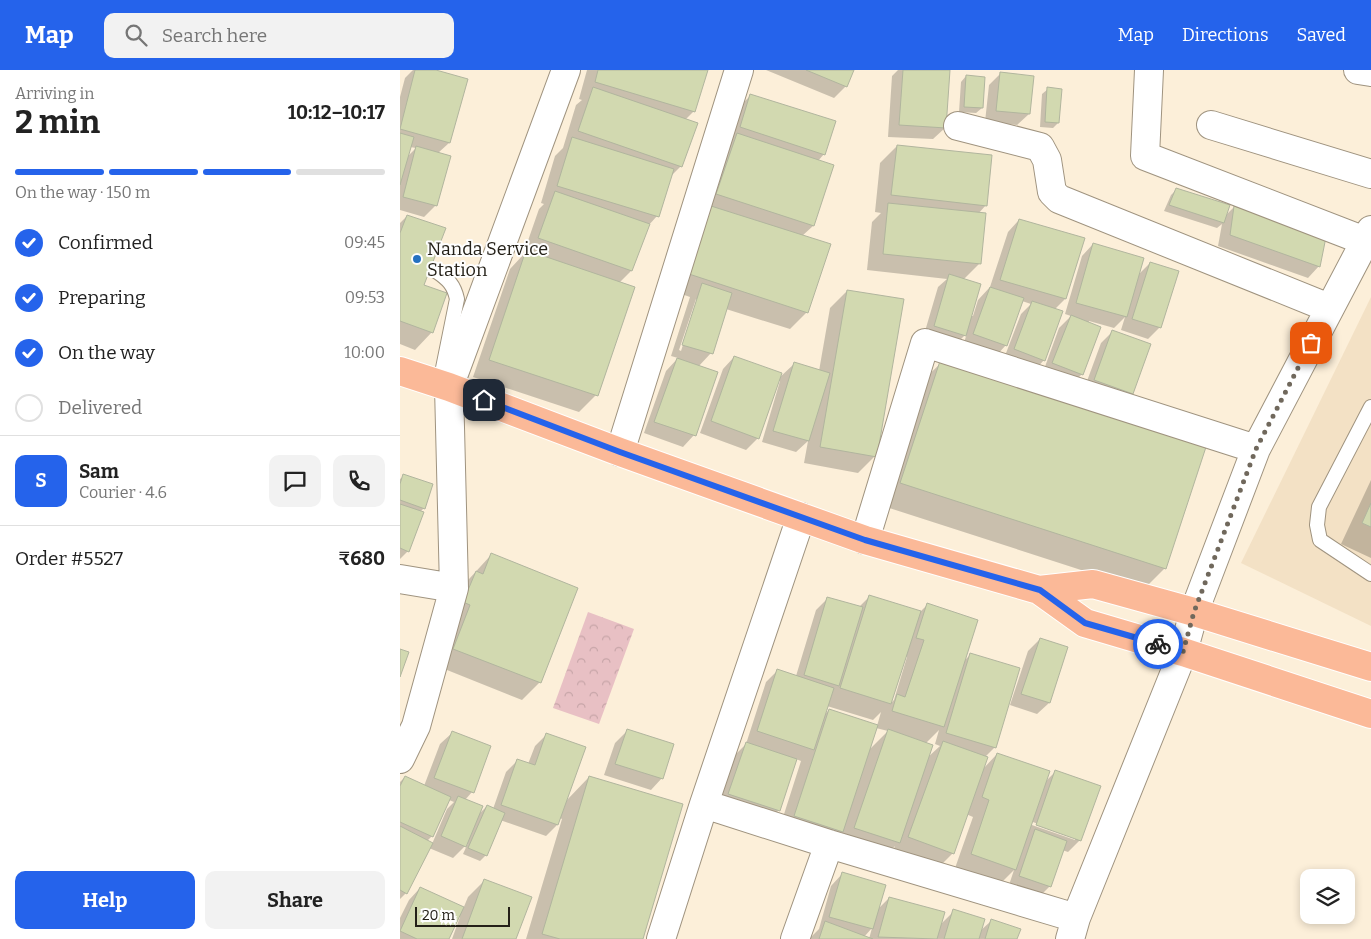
<!DOCTYPE html>
<meta charset="utf-8">
<style>
:root{--surface:#fff;--page:#f2f2f2;--text:#222;--muted:#767676;--line:#e0e0e0;--accent:#2563eb}
body{margin:0;font-family:Bitter,serif;background:var(--page);color:var(--text);height:100vh;display:flex;flex-direction:column;font-size:19px;white-space:nowrap}
*{box-sizing:border-box;margin:0}
p{font-size:16px;color:var(--muted)}
.icon{flex:none;width:28px;height:28px;fill:none;stroke:currentColor;stroke-width:2;stroke-linecap:round;stroke-linejoin:round}
.map{position:relative;flex:1;overflow:hidden}
.panel{display:flex;flex-direction:column;background:var(--surface);width:400px}
.panel>*{flex:none}
.tools{position:absolute;left:900px;top:799px;display:grid;gap:10px}
.tools a{display:grid;place-items:center;width:55px;height:55px;border-radius:10px;background:var(--surface);box-shadow:0 2px 8px #0003;font-size:25px}
.scale{position:absolute;left:15px;bottom:12px;width:95px;box-sizing:border-box;padding-left:5px;border:2px solid #242018;border-top:0;font-size:14px;line-height:18px;white-space:nowrap;color:#242018;-webkit-text-stroke:4px #fefefe;paint-order:stroke}
.pin{position:absolute;display:grid;place-items:center;width:42px;height:42px;color:#fff;margin:-21px;border-radius:10px;box-shadow:0 2px 8px #0006}
.courier{position:absolute;display:grid;place-items:center;width:50px;height:50px;margin:-25px;border:4px solid #2563eb;border-radius:50%;background:#fff;color:#222;box-shadow:0 1px 6px #0007}
.overview em{font-style:normal;font-weight:700}
.overview div{display:flex;flex-direction:column-reverse}
.overview{display:flex;align-items:center;justify-content:space-between;height:85px;padding:0 15px}
h1{font-size:32px;font-weight:700;line-height:38px}
.bar{display:grid;grid-template-columns:repeat(4,1fr);gap:8px 5px;align-content:center;height:60px;padding:0 15px}
.bar i{height:6px;border-radius:4px;background:var(--line)}
.bar .selected{background:var(--accent)}
.bar p{grid-column:span 4}
.line{display:flex;align-items:center;gap:12px;padding:0 15px;border-top:1px solid var(--line)}
.line div{flex:1}
.round{display:grid;place-items:center;flex:none;width:52px;height:52px;border-radius:10px;background:var(--page)}
ol{padding:0 15px;list-style:none}
li{display:flex;align-items:center;gap:15px;height:55px}
li p{margin-inline-start:auto}
li .icon{padding:5px;border-radius:50%;background:var(--accent);color:#fff;stroke-width:4}
li:last-child{color:var(--muted)}
li i{width:28px;height:28px;border:2px solid var(--line);border-radius:50%}
.button{display:flex;gap:10px;margin-top:auto;padding:10px 15px}
.button a{flex:1;height:58px;border-radius:10px;background:var(--accent);color:#fff;font-size:20px;font-weight:700;line-height:58px;text-align:center}
.button a+a{background:var(--page);color:var(--text)}
header{display:flex;align-items:center;gap:30px;box-sizing:border-box;height:70px;padding:0 25px;background:var(--accent);color:#fff}
header strong{font-size:24px}
nav{display:flex;gap:28px;margin-inline-start:auto;font-size:18px}
.search{width:350px;height:45px;background:var(--page);display:flex;align-items:center;gap:12px;box-sizing:border-box;padding:0 18px;border-radius:10px;color:var(--muted);font-size:19px}
main{display:flex;flex:1;min-height:0}
.map>svg:first-child{display:block}
</style>
<header>
<strong>Map</strong>
<div class="search"><svg class="icon" aria-label="search" viewBox="0 0 24 24"><circle cx="10" cy="10" r="6"/><path d="M15 15l6 6"/></svg>Search here</div>
<nav><a>Map</a><a>Directions</a><a>Saved</a></nav>
</header>
<main>
<section class="panel">
<div class="overview"><div><h1>2 min</h1><p>Arriving in</p></div><em>10:12–10:17</em></div>
<div class="bar"><i class="selected"></i><i class="selected"></i><i class="selected"></i><i></i><p>On the way · 150 m</p></div>
<ol>
<li><svg class="icon" aria-label="check" viewBox="0 0 24 24"><path d="M5 12l5 5 9-10"/></svg>Confirmed<p>09:45</p></li>
<li><svg class="icon" aria-label="check" viewBox="0 0 24 24"><path d="M5 12l5 5 9-10"/></svg>Preparing<p>09:53</p></li>
<li><svg class="icon" aria-label="check" viewBox="0 0 24 24"><path d="M5 12l5 5 9-10"/></svg>On the way<p>10:00</p></li>
<li><i></i>Delivered</li>
</ol>
<div class="line" style="height:90px"><b class="round" style="background:var(--accent);color:#fff">S</b><div><b>Sam</b><p>Courier · 4.6</p></div><a class="round"><svg class="icon" aria-label="chat" viewBox="0 0 24 24"><path d="M4 5h16v11H9l-5 4z"/></svg></a><a class="round"><svg class="icon" aria-label="phone" viewBox="0 0 24 24"><path d="M5 4h4l2 5-3 2q2 4 5 5l2-3 5 2v4C11 20 4 13 5 4z"/></svg></a></div>
<div class="line" style="height:65px"><div>Order #5527</div><b>₹680</b></div>
<div class="button"><a>Help</a><a>Share</a></div>
</section>
<div class="map">
<svg width="971" height="869" viewBox="0 0 971 869">
<defs>
<pattern id="park-crowns" width="20" height="18" patternUnits="userSpaceOnUse" patternTransform="scale(1.25)"><rect width="20" height="18" fill="#e8c0c4"/><path d="M2 6a3 3 0 1 1 6 0M12 15a3 3 0 1 1 6 0" fill="none" stroke="#c7a5a8"/></pattern>
</defs>
<rect width="100%" height="100%" fill="#fcefd9"/>
<path fill="#f3e1c5" d="M971,227V556L841,493Z"/>
<path fill="url(#park-crowns)" d="M188,542L234,559L199,654L153,638Z"/>
<path fill="#0003" fill-rule="evenodd" d="M13,0H31L66,10L49,73L38,83L36,135L24,147L0,140V27L5,8ZM10,77L16,78L7,87Z
M187,0H307L294,41L285,50L281,96L269,108L257,146L248,156L231,201L219,213L196,325L179,342L73,307L110,199L123,185L139,139L144,134L141,133L155,86L163,78L176,35L182,30L179,29Z
M366,0H452L446,16L434,28Z
M498,0H549L545,58L533,69L488,67L492,6Z
M601,3L629,44L617,55L585,52L589,15Z
M566,6L582,38L576,43L559,42L561,12Z
M648,19L658,53L653,58L640,57L642,24Z
M351,25L424,84L418,91L413,156L402,166L407,242L390,259L326,239L311,283L298,297L294,365L283,377L244,363L266,301L278,288L271,286L290,227L273,221L339,37ZM296,229H298L281,281L279,280Z
M497,76L586,135L578,144L580,193L563,210L570,246H573L578,230L590,217L608,162L619,150L684,169L665,229L654,240L644,290L633,302L603,291L621,244L631,234L622,231L606,275L595,287L563,276L567,263L553,277L523,268L538,217L547,209L467,200L472,152L481,143L475,142L480,93Z
M777,119L825,146L834,137L919,196L908,208L818,176L822,154L817,158L764,141L771,125Z
M7,146L32,262L15,280L0,274V153Z
M693,174L738,205L750,193L760,257L748,269L721,260L725,247L714,258L689,251L682,304L670,316L642,305L659,258L671,246L665,244L682,186Z
M447,221L475,386L458,403L404,393L408,371L396,382L362,372L380,311H378L358,368L346,380L300,363L323,299L334,287L379,308L394,294L419,301L430,238Z
M713,261L732,323L720,335L683,322L701,273Z
M541,293L765,498L743,520L480,435L519,314Z
M4,406L24,438L20,442L8,481L0,489V409Z
M971,410V488L941,474Z
M91,485L177,519L139,613L122,630L37,596L59,520Z
M470,526L520,542L527,535L564,591L571,584L595,677L585,687L583,699L597,684L645,712L655,702L680,770L668,782L662,780L650,816L638,828L608,818L614,800L598,816L554,801L573,747L566,744L553,783L536,800L492,784L495,776L482,790L438,775L443,760L425,778L378,763L401,691L396,689L378,741L367,752L318,735L335,685L346,674L366,612L378,600L396,606L416,540L428,528L459,537ZM505,586L507,587L494,630L490,634ZM427,636L473,650L481,642L477,656L429,640L423,646ZM476,658L488,661L468,681ZM539,660L535,674L540,676L527,688L526,673ZM630,751L675,767V770L629,754Z
M640,569L649,633L637,644L610,635L628,581Z
M227,661L262,708L251,720L204,705L215,673Z
M52,663L72,722L65,730L78,745L87,736L93,739L106,702L118,690L128,694L135,676L146,665L166,731L189,707L242,869H126L162,749L160,748L157,755L146,766L100,750L86,785L80,791L63,784L68,773L53,788L29,778L6,823L0,829V712L5,707L24,716L40,674ZM49,730L54,732L47,739L32,774L27,771L32,766Z
M442,804L477,840L489,828L540,855L554,841L579,862L591,851L616,869H409L419,859L431,816ZM472,858L469,869L464,867Z
M85,810L115,869H52L60,847H58L47,869H0V848L9,830L20,818L63,839L68,827Z"/>
<path fill="#d2d9b0" stroke="#b1b59e" d="M15,0H36L68,9L50,73L0,59Z
M198,0H308L295,42L195,12Z
M406,0H454L447,17Z
M503,0H550L546,58L499,55Z
M600,2L634,6L630,44L596,41Z
M566,5L585,7L583,38L564,37Z
M193,17L298,53L282,97L178,61Z
M647,17L662,19L659,53L645,52Z
M350,24L436,51L425,85L340,57Z
M0,63L14,67L0,115Z
M337,63L434,95L414,156L316,124Z
M172,67L274,99L259,147L157,116Z
M497,75L592,85L587,136L491,125Z
M16,76L51,86L37,136L3,127Z
M776,118L830,135L824,153L769,135Z
M155,121L250,154L232,201L138,168Z
M488,133L586,143L581,194L483,184Z
M311,136L431,174L408,243L289,204Z
M834,136L926,167L920,197L830,165Z
M7,145L46,158L24,215L47,223L33,263L0,251V163Z
M619,149L685,168L666,229L600,210Z
M693,173L744,188L727,247L676,233Z
M126,180L235,217L198,326L89,290Z
M750,192L779,201L761,258L732,249Z
M549,204L581,214L566,266L534,256Z
M302,213L332,223L313,284L282,275Z
M590,217L624,228L607,276L573,264Z
M447,220L504,229L477,387L420,377Z
M632,231L663,241L645,291L614,279Z
M671,245L701,257L683,305L652,293Z
M712,260L751,274L733,324L694,310Z
M334,286L382,303L359,369L311,351Z
M277,288L318,302L296,366L254,352Z
M540,291L806,377L766,499L500,413Z
M394,292L430,303L409,371L373,361Z
M3,404L33,414L25,439L0,430V414Z
M971,433V457L962,453Z
M0,434L24,442L9,482L0,478Z
M91,483L178,518L141,613L53,579L70,535L63,532L76,501L83,504Z
M469,525L521,541L491,634L440,618Z
M427,527L463,537L439,616L404,605Z
M527,533L578,550L544,657L492,641L497,624L505,627L524,570L516,568Z
M640,568L668,577L650,633L621,624Z
M0,579L9,582L0,607Z
M570,583L620,598L596,678L546,663Z
M377,599L434,618L414,680L357,661Z
M429,639L478,655L443,762L394,746Z
M227,659L274,674L263,709L215,694Z
M488,659L533,675L500,773L454,758Z
M52,661L91,676L74,723L34,708Z
M146,663L186,677L158,755L101,735L117,689L135,695Z
M543,671L588,687L554,784L508,767Z
M346,672L397,689L380,741L328,724Z
M597,683L650,701L616,800L571,784L589,730L582,727Z
M655,700L701,716L681,771L636,755Z
M5,706L51,727L33,767L0,752V716Z
M189,706L283,734L243,869H160L142,864Z
M58,726L83,736L66,777L41,766Z
M87,735L105,743L87,786L68,778Z
M0,756L33,773L7,824L0,820Z
M635,759L667,771L651,817L619,806Z
M442,802L486,815L473,859L429,847Z
M84,809L132,827L116,869H62Z
M20,817L64,837L49,869H17L0,861Z
M489,827L545,842L537,869L478,867Z
M553,839L585,849L579,869H544Z
M591,849L621,859L617,869H585Z
M425,851L473,869H419Z"/>
<g fill="none" stroke-linecap="round" stroke-linejoin="round">
<g stroke="#9f937f" stroke-width="16">
<path id="service" d="M36,201C48,209 54,215 57,229L42,303
M971,337L919,437L917,455L920,470L971,504"/>
</g>
<g stroke="#9f937f" stroke-width="30">
<path id="minor" d="M749,0L745,86L965,171
M958,0L971,2
M811,55L971,104
M558,56L640,77L647,90L652,122L659,129L929,238
M220,382L339,0
M465,470L525,273L856,379
M0,509L54,518
M0,689L16,656L54,518L49,317L166,0
M304,734L429,774L676,848L670,869
M676,848L783,582L794,542L856,379L971,160
M261,869L304,734L401,447
M395,869L429,774"/>
</g>
<g stroke="#fff" stroke-width="30">
<path id="primary" d="M0,301L49,317L220,382L465,470L639,520L685,553L783,582L971,644
M639,520L693,514L794,542L971,597"/>
</g>
<use href="#service" stroke="#fff" stroke-width="14"/>
<use href="#minor" stroke="#fff" stroke-width="28"/>
<use href="#primary" stroke="#fbb998" stroke-width="28"/>
</g>
<g fill="none" stroke-linecap="round" stroke-linejoin="round">
<path stroke="#70685c" stroke-width="5" stroke-dasharray="0 9" d="M758,574L783,582L794,542L856,379L911,273"/>
<path stroke="#2563eb" stroke-width="6" d="M84,330L220,382L465,470L640,520L685,553L758,574"/>
</g>
<circle fill="#2571c1" stroke="#fefefe" stroke-width="2" cx="17" cy="189" r="5"/>
<g text-anchor="middle" stroke-width="4" stroke-linejoin="round" paint-order="stroke">
<g font-size="18" fill="#242018" stroke="#fefefe" text-anchor="start">
<text x="27" y="185">Nanda Service<tspan x="27" dy="21">Station</tspan></text>
</g>
</g>
</svg>
<div class="tools">
<a><svg class="icon" aria-label="layers" viewBox="0 0 24 24"><path d="M12 4l9 5-9 5-9-5zM3 14l9 5 9-5"/></svg></a>
</div>
<div class="scale">20 m</div>
<div class="pin" style="left:911px;top:273px;background:#ea580c"><svg class="icon" aria-label="bag" viewBox="0 0 24 24"><path d="M5 8h14l-1 12H6zM9 8a3 3 0 0 1 6 0"/></svg></div>
<div class="pin" style="left:84px;top:330px;background:#1f2937"><svg class="icon" aria-label="home" viewBox="0 0 24 24"><path d="M3 11l9-7 9 7M6 9v11h12V9"/></svg></div>
<div class="courier" style="left:758px;top:574px"><svg class="icon" aria-label="bike" viewBox="0 0 24 24"><circle cx="6" cy="16" r="4"/><circle cx="18" cy="16" r="4"/><path d="M6 16l4-8h5l3 8M10 8l3 8H6M13 5h3"/></svg></div>
</div>
</main>
